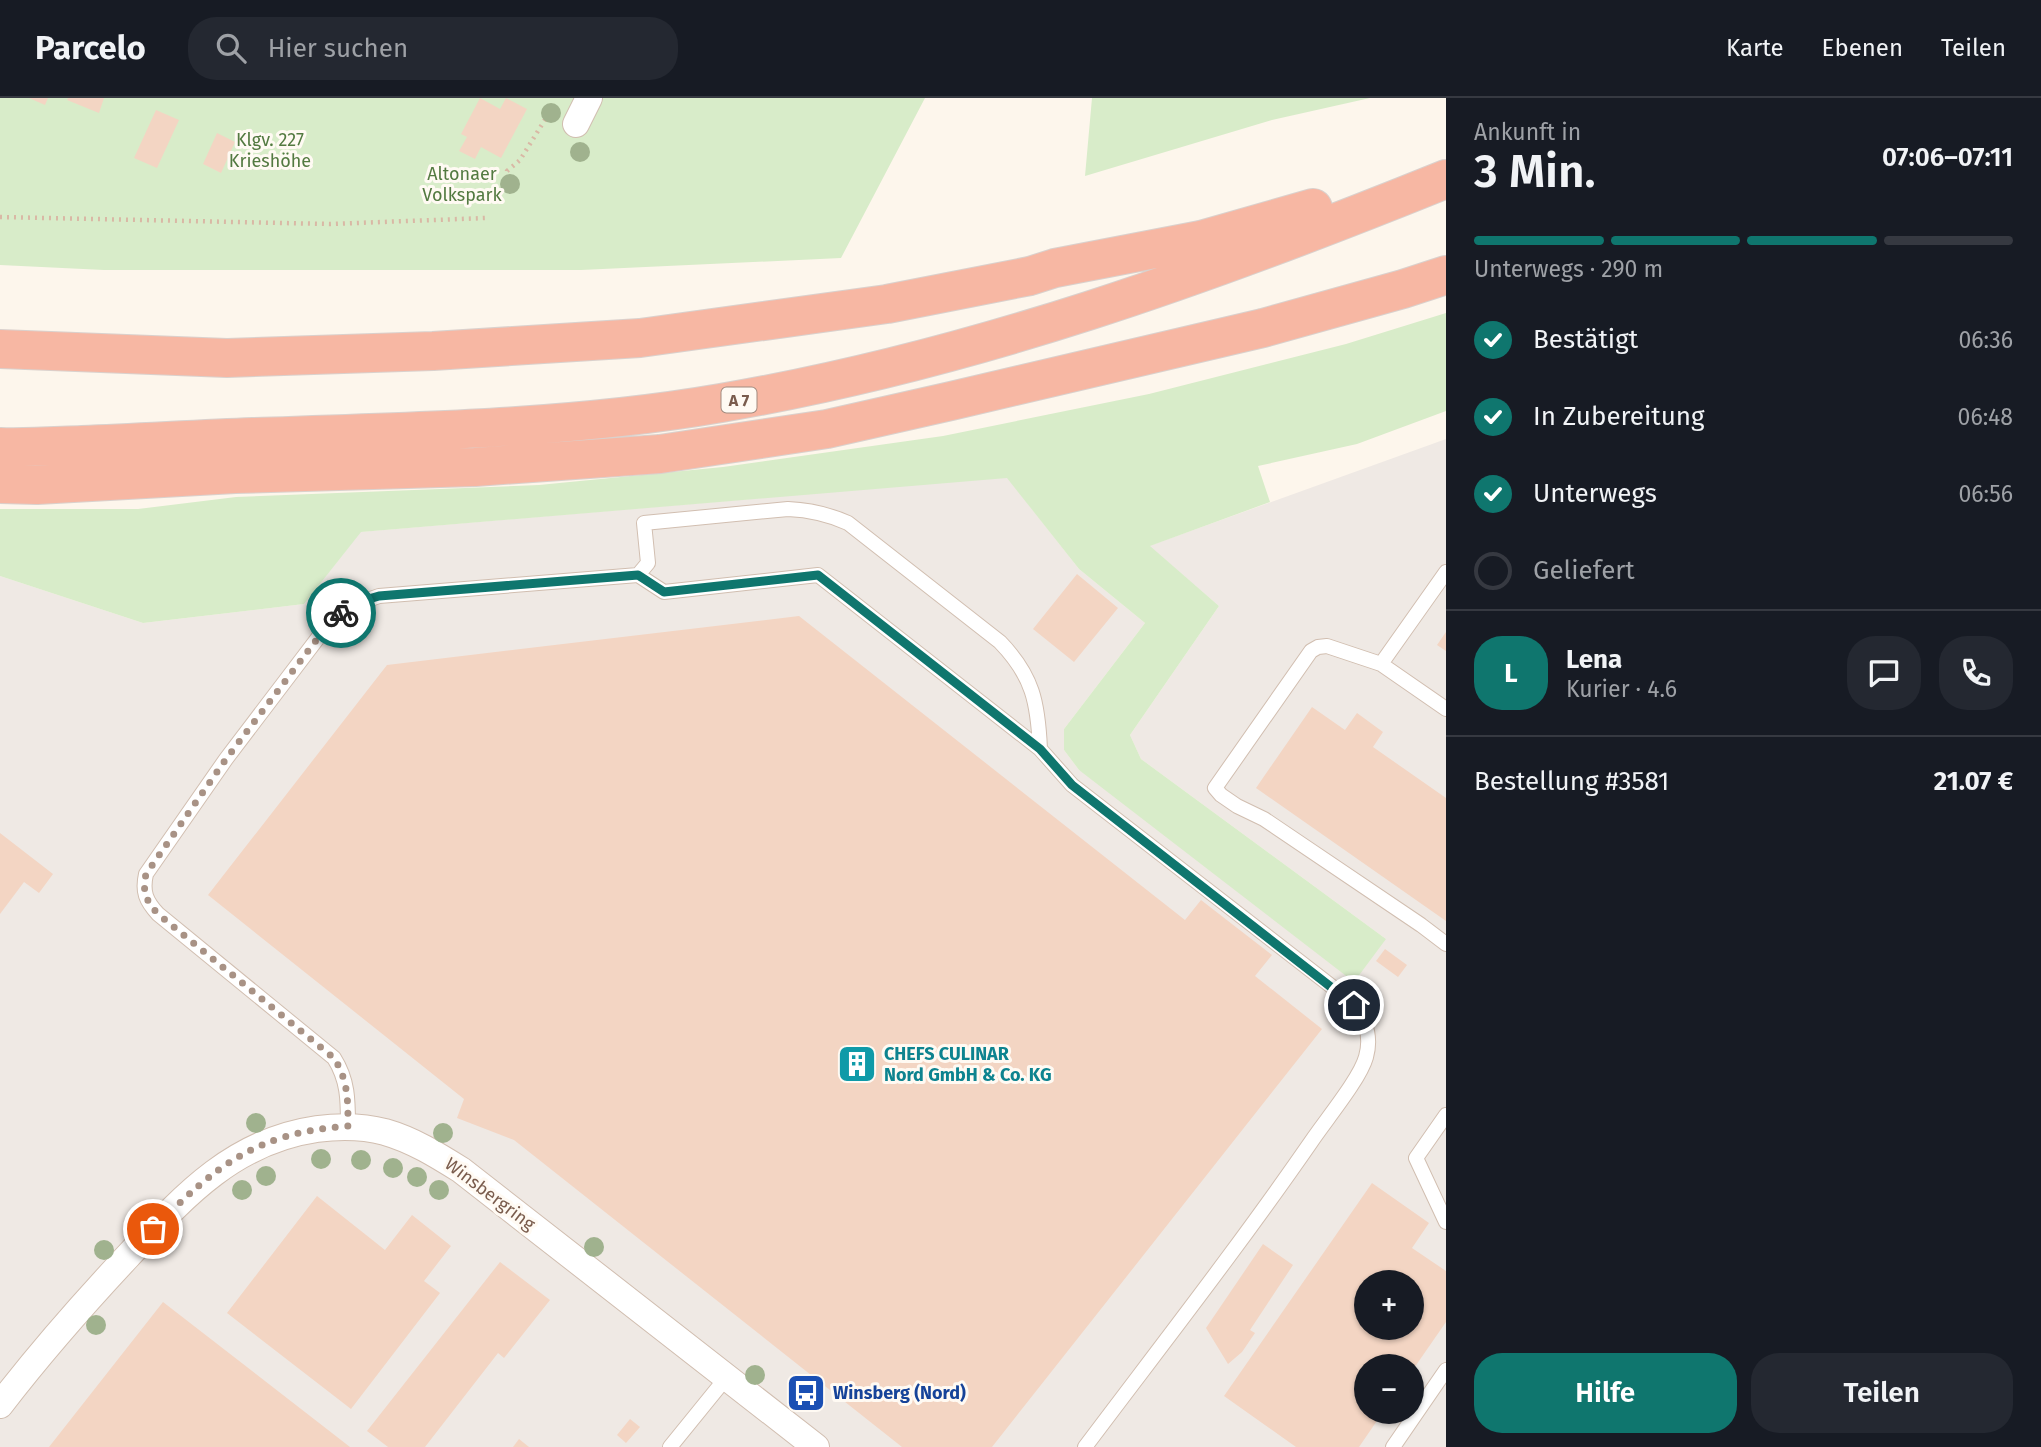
<!DOCTYPE html>
<html lang="de">
<meta charset="utf-8">
<style>
:root{--surface:#171b24;--page:#242831;--text:#f1f3f6;--muted:#9ea1a6;--line:#363941;--accent:#0f766e}
body{margin:0;font-family:"Fira Sans",sans-serif;background:var(--page);color:var(--text);height:100vh;display:flex;flex-direction:column;font-size:26px;white-space:nowrap}
*{box-sizing:border-box;margin:0}
p{font-size:23px;color:var(--muted)}
.icon{flex:none;width:38px;height:38px;fill:none;stroke:currentColor;stroke-width:2;stroke-linecap:round;stroke-linejoin:round}
.map{position:relative;flex:1;overflow:hidden}
.side{display:flex;flex-direction:column;background:var(--surface);width:595px}
.side>*{flex:none}
.buttons{position:absolute;left:1354px;top:1172px;display:grid;gap:14px}
.buttons a{display:grid;place-items:center;width:70px;height:70px;border-radius:50%;background:var(--surface);box-shadow:0 2px 5px #0004;font-size:35px}
.pin{position:absolute;display:grid;place-items:center;width:60px;height:60px;color:#fff;margin:-30px;border:4px solid #fff;border-radius:50%;box-shadow:0 2px 7px #0007}
.courier{position:absolute;display:grid;place-items:center;width:70px;height:70px;margin:-35px;border:5px solid #0f766e;border-radius:50%;background:#fff;color:#222;box-shadow:0 2px 9px #0007}
.overview em{font-style:normal;font-weight:600}
.overview div{display:flex;flex-direction:column-reverse}
.overview{display:flex;align-items:center;justify-content:space-between;height:119px;padding:0 28px}
h1{font-size:46px;font-weight:600;line-height:52px}
.bar{display:grid;grid-template-columns:repeat(4,1fr);gap:10px 7px;align-content:center;height:84px;padding:0 28px}
.bar i{height:9px;border-radius:5px;background:var(--line)}
.bar .current{background:var(--accent)}
.bar p{grid-column:span 4}
.line{display:flex;align-items:center;gap:18px;padding:0 28px;border-top:2px solid var(--line)}
.line div{flex:1}
.round{display:grid;place-items:center;flex:none;width:74px;height:74px;border-radius:28px;background:var(--page)}
ol{padding:0 28px;list-style:none}
li{display:flex;align-items:center;gap:21px;height:77px}
li p{margin-inline-start:auto}
li .icon{padding:7px;border-radius:50%;background:var(--accent);color:#fff;stroke-width:4}
li:last-child{color:var(--muted)}
li i{width:38px;height:38px;border:4px solid var(--line);border-radius:50%}
.primary-button{display:flex;gap:14px;margin-top:auto;padding:14px 28px}
.primary-button a{flex:1;height:80px;border-radius:28px;background:var(--accent);color:#fff;font-size:28px;font-weight:600;line-height:80px;text-align:center}
.primary-button a+a{background:var(--page);color:var(--text)}
header{display:flex;align-items:center;gap:42px;box-sizing:border-box;height:98px;padding:0 35px;background:var(--surface);border-bottom:2px solid var(--line)}
header strong{font-size:33px}
nav{display:flex;gap:38px;margin-inline-start:auto;font-size:24px}
.search{width:490px;height:63px;background:var(--page);display:flex;align-items:center;gap:18px;box-sizing:border-box;padding:0 24px;border-radius:28px;color:var(--muted);font-size:26px}
main{display:flex;flex:1;min-height:0}
.map>svg:first-child{display:block}
</style>
<header>
<strong>Parcelo</strong>
<div class="search"><svg class="icon" aria-label="search" viewBox="0 0 24 24"><circle cx="10" cy="10" r="6"/><path d="M15 15l6 6"/></svg>Hier suchen</div>
<nav><a>Karte</a><a>Ebenen</a><a>Teilen</a></nav>
</header>
<main>
<div class="map">
<svg width="1446" height="1349" viewBox="0 0 1446 1349">
<rect width="100%" height="100%" fill="#fdf6ec"/>
<path fill="#efe9e4" fill-rule="evenodd" d="M1446,341V1349H0V478L143,525L304,506L360,434L1007,379L1079,471L1145,525L1064,631V652L1079,672L1386,841L1141,661L1130,637L1219,508L1149,448ZM1367,1185H1412V1230H1367ZM1367,1269H1412V1314H1367Z"/>
<path fill="#d8ecc9" d="M0,0H925L841,160L581,172H104L0,167Z
M1092,0H1370L1272,22L1085,78Z
M1446,215V313L1357,346L1258,368L1270,404L1150,448L1219,508L1130,637L1141,661L1386,841L1354,884L1079,672L1064,652V631L1145,525L1079,471L1007,380L361,434L304,506L143,525L0,478V411H138L236,399L539,387L723,369L943,338L1149,296L1346,246Z"/>
<path fill="#f3d5c3" fill-rule="evenodd" d="M29,0H48L45,7Z
M68,0H104L99,15L67,2Z
M480,0L500,11L506,0L527,11L501,60L481,49L475,61L459,53L467,39L461,36Z
M156,12L179,22L157,70L134,60Z
M217,35L235,44L221,75L203,66Z
M1077,476L1118,510L1074,564L1033,531Z
M799,518L1185,822L1201,802L1272,857L1255,878L1322,931L992,1349H902L514,1042L457,1020L464,1001L208,797L387,567Z
M1446,534V553L1437,547Z
M1312,609L1345,632L1357,615L1383,634L1373,649L1446,700V823L1256,690Z
M0,735L53,776L39,795L24,784L0,816Z
M1385,851L1407,867L1398,879L1376,863Z
M1372,1085L1429,1125L1412,1150L1446,1173V1224L1412,1273V1269H1367V1314H1383L1359,1349H1296L1224,1298ZM1367,1185H1412V1230H1367Z
M317,1098L385,1152L412,1117L451,1148L424,1183L440,1195L351,1311L227,1215Z
M1263,1146L1293,1167L1250,1232L1255,1235L1242,1254L1228,1266L1206,1230Z
M500,1164L550,1202L504,1260L498,1255L425,1349H388L367,1333Z
M163,1204L350,1349H49Z
M630,1321L640,1329L626,1345L617,1337Z
M519,1341L529,1349H513Z"/>
<g fill="none" stroke-linecap="round" stroke-linejoin="round">
<g stroke="#d1beb0" stroke-width="16">
<path id="service" d="M638,477L648,465L644,425L788,411C810,412 828,416 848,425L1000,544C1033,578 1038,605 1040,651
M1381,566L1446,474
M1446,611L1381,566L1327,548L1318,549L1311,553L1215,690L1221,697L1237,708L1264,721L1421,827L1446,846
M1446,1017L1416,1060L1446,1124
M348,1028C348,1002 348,982 334,960L158,816C146,803 142,794 146,776L226,661L327,528C343,513 358,505 379,498L638,477L664,494L818,477L1040,651L1072,687L1344,898C1362,913 1373,934 1366,959C1360,981 1325,1023 1311,1044C1239,1148 1161,1248 1085,1349
M670,1349L726,1280
M1393,1349L1446,1272"/>
</g>
<g stroke="#d1beb0" stroke-width="28">
<path id="minor" d="M576,26L589,0
M0,1307C40,1255 83,1206 128,1158C183,1099 233,1043 317,1031C340,1028 362,1028 385,1034C413,1042 437,1057 461,1072L816,1349"/>
</g>
<g stroke="#dad1cd" stroke-width="40">
<path id="motorway" d="M0,251L227,260L433,253L640,240L887,206L1030,178L1055,170L1201,142L1313,110
M0,349C27,350 55,348 82,347C139,345 196,341 253,339C406,334 571,331 721,305C972,262 1211,176 1446,81
M0,386L37,387L235,376L475,369L660,356L827,331L951,303L1263,230L1403,191L1446,177"/>
</g>
<path stroke="#d9b8a5" stroke-width="4.5" stroke-dasharray="2 5" stroke-linecap="butt" d="M506,87L507,73L520,62L551,12
M0,119L330,126L486,120"/>
<use href="#service" stroke="#fff" stroke-width="14"/>
<use href="#minor" stroke="#fff" stroke-width="26"/>
<use href="#motorway" stroke="#f7b7a3" stroke-width="38"/>
</g>
<g fill="#a0b28e">
<circle cx="551" cy="15" r="10"/>
<circle cx="580" cy="54" r="10"/>
<circle cx="510" cy="86" r="10"/>
<circle cx="256" cy="1025" r="10"/>
<circle cx="443" cy="1035" r="10"/>
<circle cx="321" cy="1061" r="10"/>
<circle cx="361" cy="1062" r="10"/>
<circle cx="393" cy="1070" r="10"/>
<circle cx="266" cy="1078" r="10"/>
<circle cx="417" cy="1079" r="10"/>
<circle cx="242" cy="1092" r="10"/>
<circle cx="439" cy="1092" r="10"/>
<circle cx="594" cy="1149" r="10"/>
<circle cx="104" cy="1152" r="10"/>
<circle cx="96" cy="1227" r="10"/>
<circle cx="755" cy="1277" r="10"/>
</g>
<g fill="none" stroke-linecap="round" stroke-linejoin="round">
<path stroke="#a89285" stroke-width="7" stroke-dasharray="0 12.6" d="M153,1131C217,1067 255,1035 348,1028C348,1002 348,982 334,960L158,816C146,803 142,794 146,776L226,661L327,528L341,515"/>
<path stroke="#0f766e" stroke-width="9" d="M341,515L362,503L379,498L638,477L664,494L818,477L1040,651L1072,687L1354,907"/>
</g>
<defs>
<g id="building-square" transform="scale(2.0125)"><rect x="-9" y="-9" width="18" height="18" rx="4" fill="#0f9aa8" stroke="#fffaf3"/><path d="M-4-6H4V6H1V3H-1V6H-4ZM-2.5-4.3h1.7v1.8h-1.7ZM.8-4.3h1.7v1.8H.8ZM-2.5-1h1.7V.8h-1.7ZM.8-1h1.7V.8H.8Z" fill="#fff"/></g>
<g id="bus-square" transform="scale(2.0125)"><rect x="-9" y="-9" width="18" height="18" rx="4" fill="#1a4fb4" stroke="#fffaf3"/><path d="M-5-6H5V4H4V6H2V4H-2V6H-4V4H-5ZM-3.5-4V0h7V-4ZM-3.5 1.2v1.5H-2V1.2ZM2 1.2v1.5H3.5V1.2Z" fill="#fff"/></g>
</defs>
<g fill-rule="evenodd">
<use href="#building-square" x="857" y="966"/>
<use href="#bus-square" x="806" y="1295"/>
</g>
<g text-anchor="middle" stroke-width="6" stroke-linejoin="round" paint-order="stroke">
<rect fill="#fffaf3" stroke="#a28b7f" stroke-width="2" x="721.5" y="289.5" width="35" height="25" rx="5"/>
<g font-size="16" font-weight="bold" fill="#7a5c4d">
<text x="739" y="308">A 7</text>
</g>
<g font-size="18" fill="#537a41" stroke="#fffaf3">
<text x="270" y="48">Klgv. 227<tspan x="270" dy="21">Krieshöhe</tspan></text>
<text x="462" y="82">Altonaer<tspan x="462" dy="21">Volkspark</tspan></text>
</g>
<g font-size="18" font-weight="bold" fill="#0d838f" stroke="#fffaf3" text-anchor="start">
<text x="884" y="962">CHEFS CULINAR<tspan x="884" dy="21">Nord GmbH &amp; Co. KG</tspan></text>
</g>
<g font-size="18" fill="#7a5c4d" stroke="#fffaf3">
<text transform="translate(490 1096) rotate(37)" y="6">Winsbergring</text>
</g>
<g font-size="18" font-weight="bold" fill="#164399" stroke="#fffaf3" text-anchor="start">
<text x="833" y="1301">Winsberg (Nord)</text>
</g>
</g>
</svg>
<div class="buttons">
<a>+</a>
<a>−</a>
</div>
<div class="pin" style="left:153px;top:1131px;background:#ea580c"><svg class="icon" aria-label="bag" viewBox="0 0 24 24"><path d="M5 8h14l-1 12H6zM9 8a3 3 0 0 1 6 0"/></svg></div>
<div class="pin" style="left:1354px;top:907px;background:#1f2937"><svg class="icon" aria-label="home" viewBox="0 0 24 24"><path d="M3 11l9-7 9 7M6 9v11h12V9"/></svg></div>
<div class="courier" style="left:341px;top:515px"><svg class="icon" aria-label="bike" viewBox="0 0 24 24"><circle cx="6" cy="16" r="4"/><circle cx="18" cy="16" r="4"/><path d="M6 16l4-8h5l3 8M10 8l3 8H6M13 5h3"/></svg></div>
</div>
<section class="side">
<div class="overview"><div><h1>3 Min.</h1><p>Ankunft in</p></div><em>07:06–07:11</em></div>
<div class="bar"><i class="current"></i><i class="current"></i><i class="current"></i><i></i><p>Unterwegs · 290 m</p></div>
<ol>
<li><svg class="icon" aria-label="check" viewBox="0 0 24 24"><path d="M5 12l5 5 9-10"/></svg>Bestätigt<p>06:36</p></li>
<li><svg class="icon" aria-label="check" viewBox="0 0 24 24"><path d="M5 12l5 5 9-10"/></svg>In Zubereitung<p>06:48</p></li>
<li><svg class="icon" aria-label="check" viewBox="0 0 24 24"><path d="M5 12l5 5 9-10"/></svg>Unterwegs<p>06:56</p></li>
<li><i></i>Geliefert</li>
</ol>
<div class="line" style="height:126px"><b class="round" style="background:var(--accent);color:#fff">L</b><div><b>Lena</b><p>Kurier · 4.6</p></div><a class="round"><svg class="icon" aria-label="chat" viewBox="0 0 24 24"><path d="M4 5h16v11H9l-5 4z"/></svg></a><a class="round"><svg class="icon" aria-label="phone" viewBox="0 0 24 24"><path d="M5 4h4l2 5-3 2q2 4 5 5l2-3 5 2v4C11 20 4 13 5 4z"/></svg></a></div>
<div class="line" style="height:91px"><div>Bestellung #3581</div><b>21.07 €</b></div>
<div class="primary-button"><a>Hilfe</a><a>Teilen</a></div>
</section>
</main>
